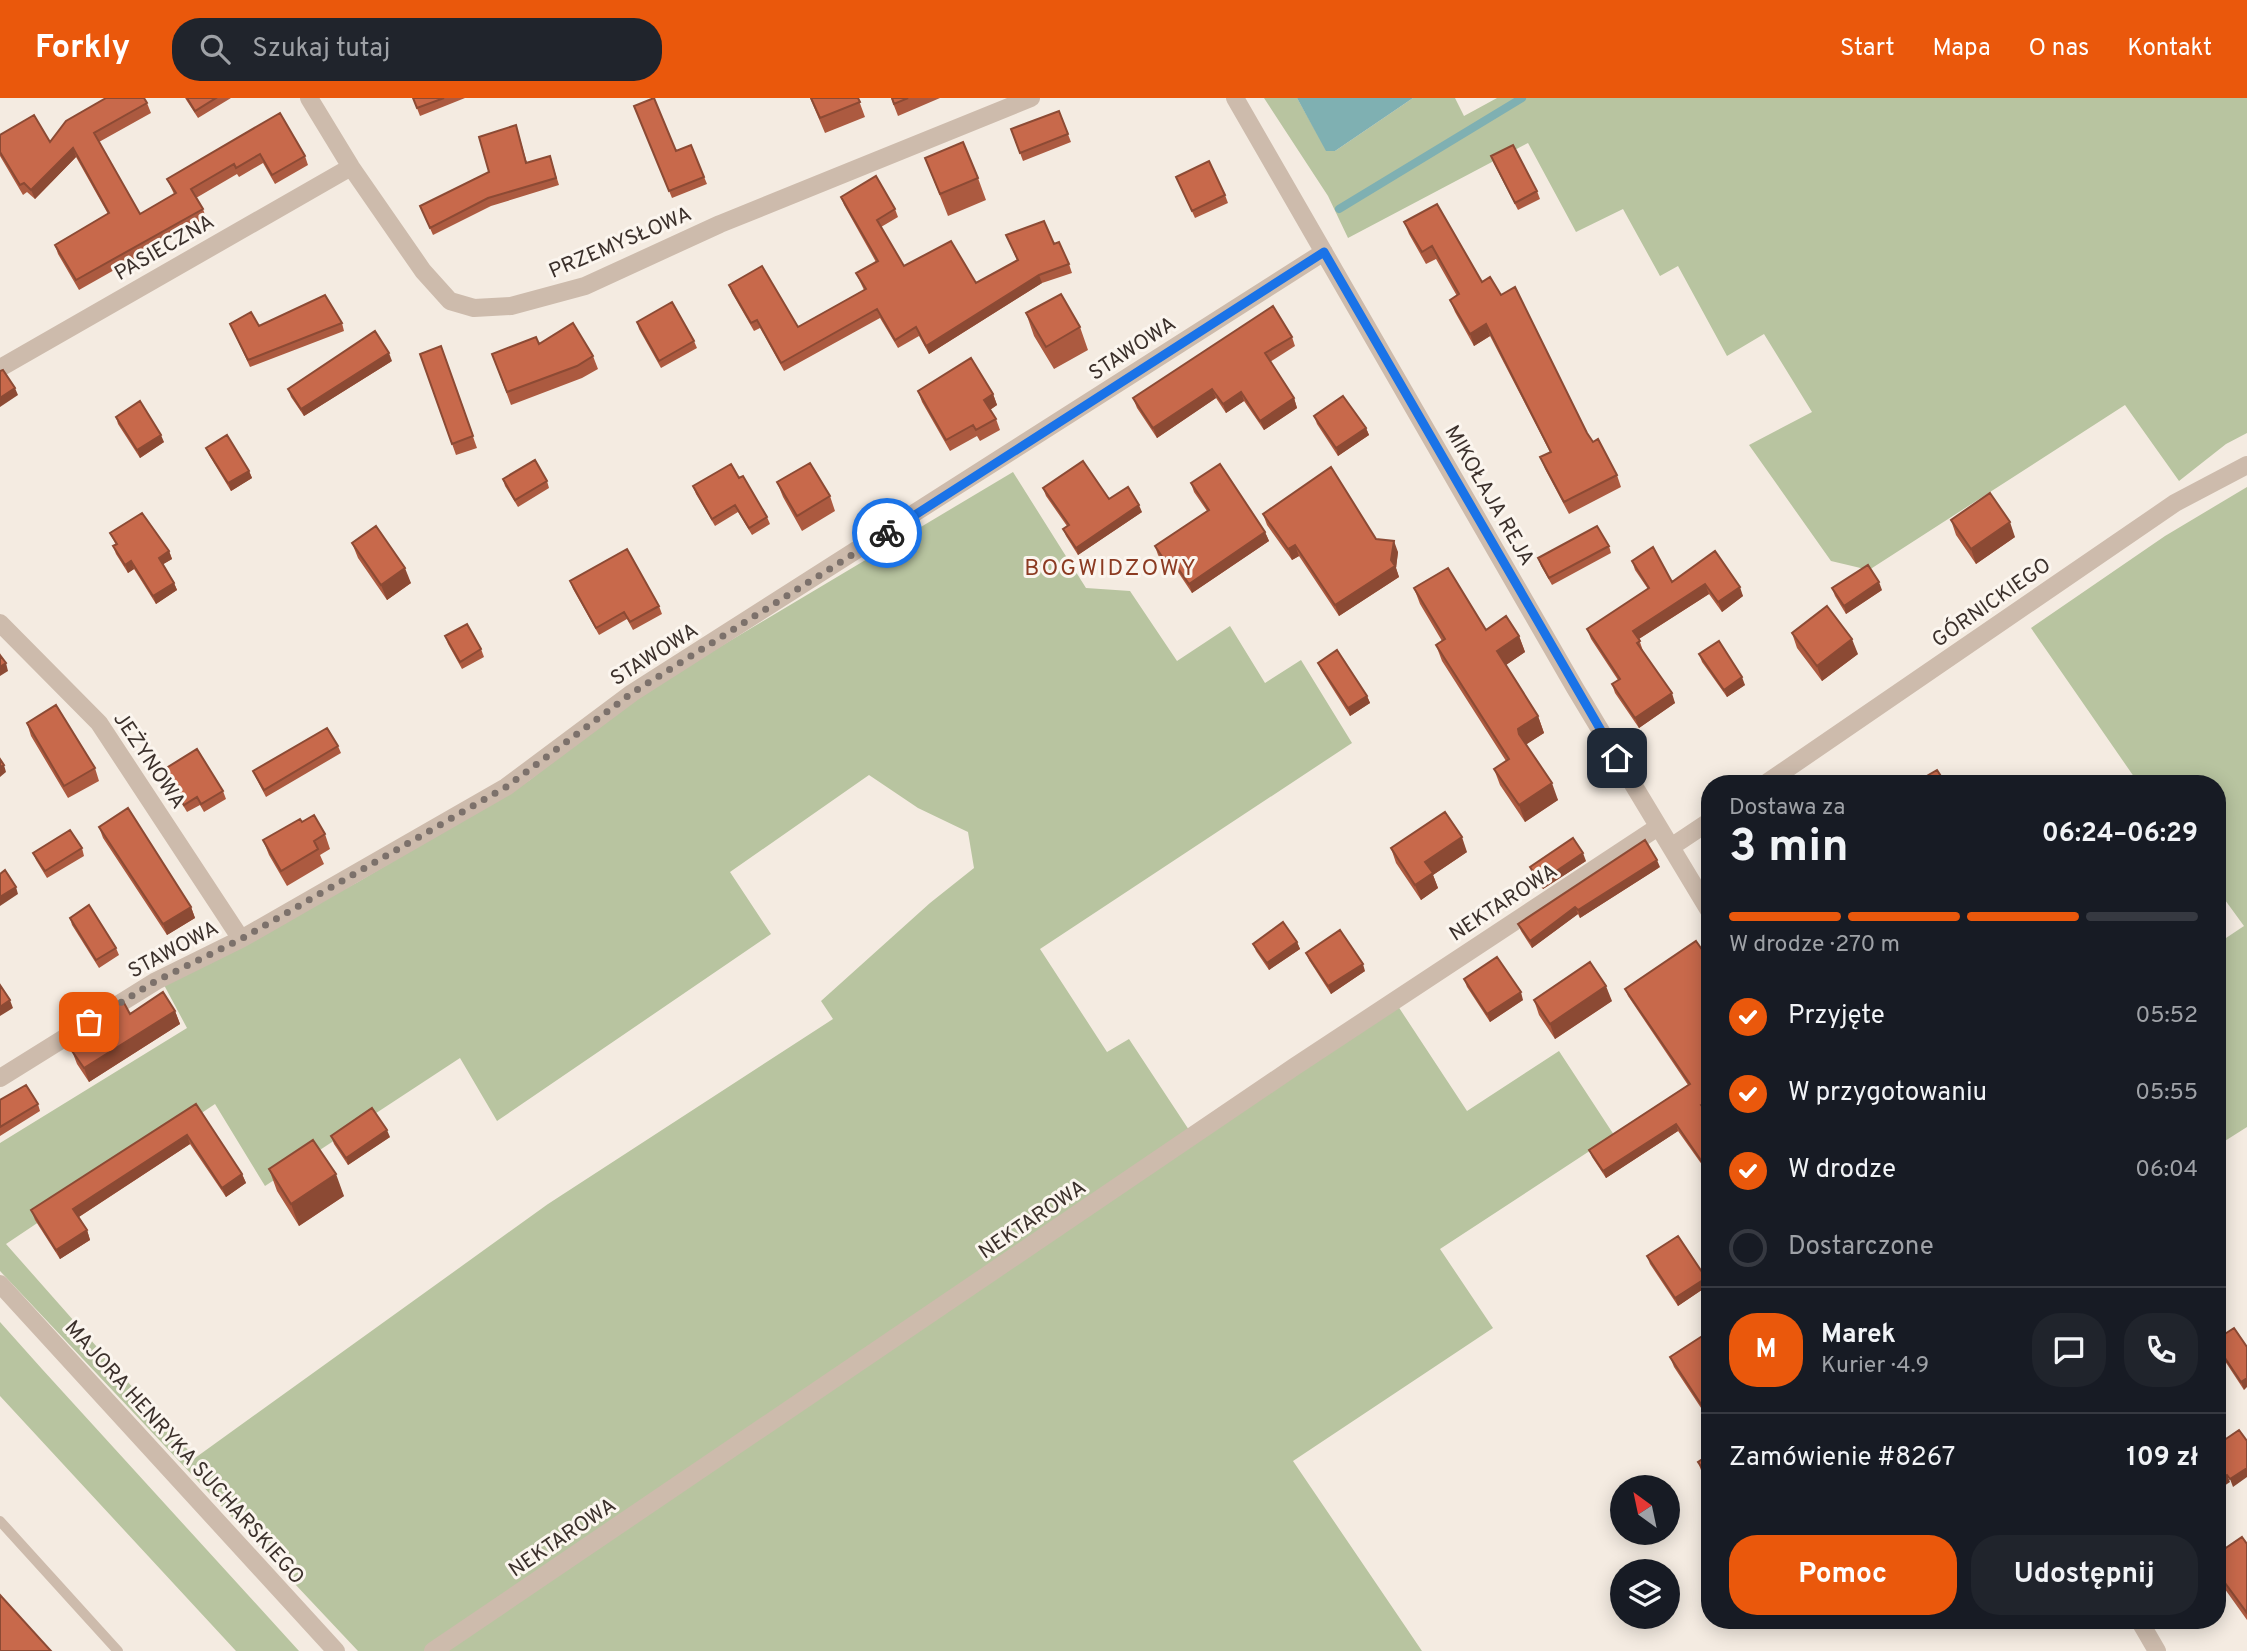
<!DOCTYPE html>
<html lang="pl">
<meta charset="utf-8">
<style>
:root{--surface:#171b24;--page:#20242c;--text:#f1f3f6;--muted:#9ea1a6;--line:#363941;--accent:#ea580c}
body{margin:0;font-family:Overpass,sans-serif;background:var(--page);color:var(--text);height:100vh;display:flex;flex-direction:column;font-size:26px;white-space:nowrap}
*{box-sizing:border-box;margin:0}
p{font-size:23px;color:var(--muted)}
.icon{flex:none;width:38px;height:38px;fill:none;stroke:currentColor;stroke-width:2;stroke-linecap:round;stroke-linejoin:round}
.map{position:relative;flex:1;overflow:hidden}
.drawer{position:absolute;left:1701px;top:677px;width:525px;height:854px;display:flex;flex-direction:column;background:var(--surface);border-radius:28px;box-shadow:0 4px 18px #0003}
.drawer>*{flex:none}
.needle{width:46px;rotate:327deg}
.fabs{position:absolute;left:1610px;top:1377px;display:grid;gap:14px}
.fabs a{display:grid;place-items:center;width:70px;height:70px;border-radius:50%;background:var(--surface);box-shadow:0 4px 18px #0003;font-size:35px}
.pin{position:absolute;display:grid;place-items:center;width:60px;height:60px;color:#fff;margin:-30px;border-radius:14px;box-shadow:0 4px 10px #0006}
.courier{position:absolute;display:grid;place-items:center;width:70px;height:70px;margin:-35px;border:5px solid #1a73e8;border-radius:50%;background:#fff;color:#222;box-shadow:0 2px 9px #0007}
.overview em{font-style:normal;font-weight:700}
.overview div{display:flex;flex-direction:column-reverse}
.overview{display:flex;align-items:center;justify-content:space-between;height:119px;padding:0 28px}
h1{font-size:46px;font-weight:700;line-height:52px}
.bar{display:grid;grid-template-columns:repeat(4,1fr);gap:10px 7px;align-content:center;height:84px;padding:0 28px}
.bar i{height:9px;border-radius:5px;background:var(--line)}
.bar .on{background:var(--accent)}
.bar p{grid-column:span 4}
.line{display:flex;align-items:center;gap:18px;padding:0 28px;border-top:2px solid var(--line)}
.line div{flex:1}
.round{display:grid;place-items:center;flex:none;width:74px;height:74px;border-radius:28px;background:var(--page)}
ol{padding:0 28px;list-style:none}
li{display:flex;align-items:center;gap:21px;height:77px}
li p{margin-inline-start:auto}
li .icon{padding:7px;border-radius:50%;background:var(--accent);color:#fff;stroke-width:4}
li:last-child{color:var(--muted)}
li i{width:38px;height:38px;border:4px solid var(--line);border-radius:50%}
.cta{display:flex;gap:14px;margin-top:auto;padding:14px 28px}
.cta a{flex:1;height:80px;border-radius:28px;background:var(--accent);color:#fff;font-size:28px;font-weight:700;line-height:80px;text-align:center}
.cta a+a{background:var(--page);color:var(--text)}
header{display:flex;align-items:center;gap:42px;box-sizing:border-box;height:98px;padding:0 35px;background:var(--accent);color:#fff}
header strong{font-size:33px}
nav{display:flex;gap:38px;margin-inline-start:auto;font-size:24px}
.search{width:490px;height:63px;background:var(--page);display:flex;align-items:center;gap:18px;box-sizing:border-box;padding:0 24px;border-radius:28px;color:var(--muted);font-size:26px}
.map>svg:first-child{display:block}
</style>
<header>
<strong>Forkly</strong>
<div class="search"><svg class="icon" aria-label="search" viewBox="0 0 24 24"><circle cx="10" cy="10" r="6"/><path d="M15 15l6 6"/></svg>Szukaj tutaj</div>
<nav><a>Start</a><a>Mapa</a><a>O nas</a><a>Kontakt</a></nav>
</header>
<div class="map">
<svg width="2247" height="1553" viewBox="0 0 2247 1553">
<rect width="100%" height="100%" fill="#f4ebe1"/>
<path fill="#b8c4a0" fill-rule="evenodd" d="M1264,0H1297L1327,53H1335L1413,0H1455L1464,18L1497,0H2247V335L2226,346L2179,383L2125,307L1869,472L1831,463L1749,347L1812,314L1764,236L1727,258L1678,168L1660,178L1623,111L1576,134L1528,45L1348,140L1328,98Z
M1013,374L1086,490L1130,493L1177,563L1230,528L1265,585L1301,562L1352,645L1040,851L1107,954L1129,941L1189,1032L1390,896L1467,1013L1559,953L1614,1037L1440,1151L1493,1230L1293,1363L1422,1553H358L0,1173V1045L187,930L164,887L358,784L530,682L614,612ZM869,677L918,710L968,734L974,770L930,805L821,903L833,921L548,1106L195,1360L6,1146L215,1006L265,1088L460,960L497,1023L771,836L730,774Z
M2247,389V1029L2217,1048V846L2244,828L2217,791V686H2139L2031,530L2165,438Z
M0,1224L42,1271L299,1553H236L0,1298Z"/>
<path fill="#7fb0b2" d="M1297,0H1413L1335,53H1326Z"/>
<g fill="none" stroke-linecap="round" stroke-linejoin="round">
<path stroke="#7fb0b2" stroke-width="8" d="M1339,111L1522,0"/>
<path stroke="#cdbbac" stroke-width="10" d="M0,1423L118,1553"/>
<path stroke="#cdbbac" stroke-width="18" d="M309,0L351,69L423,173L450,203L474,210L511,208L585,188L720,126L1031,0
M1235,0L1575,590L1710,814
M0,270L351,69
M0,525L99,625L241,841
M1765,686L2175,405L2247,367
M1671,749L1710,723
M0,980L156,883L241,841L506,689L632,595L1324,154
M2139,1522L2157,1553
M433,1553L1294,969L1658,729"/>
<path stroke="#cdbbac" stroke-width="18" d="M0,1186L336,1553"/>
</g>
<path fill="#ac5a40" d="M185,0H231L198,20Z
M413,0H465L420,18Z
M810,0H858L865,19L825,35Z
M891,0H940L898,18Z
M147,5L151,15L99,44L140,116L174,96L167,81L280,15L305,58L308,67L275,86L263,65L239,79L237,76L196,100L203,111L206,120L79,192L58,156L55,147L108,116L76,59L35,101L27,94L23,97L0,58V37L50,44Z
M634,8L676,53L691,47L707,86L672,100Z
M1059,13L1071,44L1023,63L1011,31Z
M516,27L527,65L550,58L559,87L491,108L433,137L420,108L489,74Z
M1491,58L1537,93L1540,101L1518,112L1494,66Z
M925,60L978,80L986,102L948,118Z
M1176,79L1225,97L1228,105L1195,120Z
M841,99L895,111L898,119L881,129L904,168L976,185L1017,162L1006,137L1054,146L1069,166L1072,175L1042,185L929,256L919,238L898,250L880,220L784,273L760,230L754,233L732,195L729,187L798,229L864,192L856,175L876,164L844,107Z
M1404,124L1482,184L1501,197L1593,344L1617,377L1621,389L1569,416L1545,371L1540,359L1550,354L1490,238L1474,248L1455,214L1450,202L1457,198L1436,161L1426,166L1409,136Z
M1026,215L1080,229L1088,252L1054,271L1034,238Z
M637,224L694,243L697,250L661,270L639,231Z
M342,225L344,233L250,269L230,226L259,228Z
M1292,239L1295,248L1270,264L1294,300L1297,310L1264,332L1244,303L1226,315L1216,300L1157,340L1137,310L1133,300Z
M539,246L593,258L598,271L582,280L511,307L492,256Z
M441,248L477,350L456,357L420,256Z
M392,263L304,318L291,299L288,291Z
M918,293L993,296L997,307L990,312L996,321L1000,332L980,343L977,338L950,353L922,304Z
M1314,318L1366,330L1369,337L1338,358L1317,326Z
M116,319L164,344L140,360L118,326Z
M206,350L249,373L252,380L231,393L209,357Z
M739,380L767,419L770,426L752,437L738,414L715,428L696,396L693,388Z
M503,381L547,383L549,390L518,409L505,388Z
M777,384L830,398L835,413L802,433L783,399Z
M1191,385L1265,434L1269,443L1192,495L1176,471L1170,475L1158,457L1155,448L1207,413L1194,394Z
M1043,390L1109,401L1142,414L1078,457L1066,438L1063,431L1067,428L1046,398Z
M1263,416L1376,441L1398,454L1396,470L1399,479L1339,518L1299,458L1292,462L1267,427Z
M1951,422L2015,439L1976,466L1956,437Z
M110,435L169,453L172,461L163,466L174,485L177,492L156,506L134,471L128,475L116,456L113,448L116,447Z
M352,445L411,485L387,502L358,460Z
M1609,448L1611,455L1552,487L1541,468L1538,460Z
M1715,453L1743,498L1722,514L1709,496L1639,541L1643,553L1675,605L1639,630L1615,595L1612,586L1618,582L1591,541L1587,531L1648,491L1635,472L1632,463L1672,484Z
M570,483L659,508L662,516L633,532L627,521L599,537L573,491Z
M1414,490L1486,532L1519,538L1525,554L1506,567L1538,618L1544,635L1526,646L1558,702L1525,724L1500,687L1494,671L1506,663L1442,563L1436,547L1442,543L1420,506Z
M1832,490L1882,492L1846,516L1835,498Z
M1792,535L1858,556L1822,583L1797,550Z
M445,538L481,551L484,559L462,571L448,546Z
M1699,556L1745,587L1727,599L1702,564Z
M1318,565L1367,598L1370,605L1350,618L1321,572Z
M27,625L95,670L99,683L68,700L31,638Z
M338,648L341,655L266,699L256,680L253,673Z
M163,672L223,693L226,701L204,714L200,707L187,714L166,679Z
M302,724L325,736L330,751L320,757L324,766L287,788L269,757L263,742Z
M99,729L191,809L195,820L167,837L103,740Z
M82,750L84,758L47,780L36,762L33,755Z
M1391,750L1467,754L1433,777L1438,790L1421,802L1396,765Z
M1586,763L1543,791L1533,777L1530,769Z
M1660,769L1580,820L1578,816L1532,850L1521,833L1518,826Z
M70,820L116,850L119,857L99,870L72,827Z
M1696,843L1706,1013L1710,1019V1078L1678,1033L1606,1080L1592,1059L1589,1052L1688,987L1628,898L1625,891Z
M1297,844L1300,851L1269,872L1256,853L1253,846Z
M1306,855L1365,873L1331,896L1309,862Z
M1464,881L1523,902L1490,924L1467,889Z
M1534,902L1612,903L1555,941L1539,917Z
M105,913L130,916L175,913L180,926L89,984L77,966L72,953L108,930L110,927Z
M0,1002L38,1006L40,1013L0,1038Z
M196,1006L242,1076L246,1085L226,1099L190,1046L79,1119L87,1132L90,1142L60,1161L35,1122L31,1112Z
M331,1038L390,1039L348,1067L334,1046Z
M269,1071L344,1098L299,1128L277,1093Z
M1647,1158L1706,1180L1709,1187L1678,1208L1650,1166Z
M2234,1230L2244,1292L2217,1251V1241Z
M1710,1233L1705,1316L1674,1269L1670,1259Z
M1710,1356V1386L1702,1375L1698,1364Z
M2247,1446V1522L2217,1480V1456Z"/>
<path fill="#8c4a34" d="M73,50L76,59L35,101L31,92Z
M1039,177L1042,185L929,256L926,248Z
M1486,226L1490,238L1474,248L1470,236Z
M389,255L392,263L304,318L301,311Z
M15,290L18,297L0,309V300Z
M1212,291L1216,300L1157,340L1153,330Z
M1241,294L1244,303L1226,315L1223,306Z
M993,296L997,307L988,313L984,302Z
M1294,300L1297,310L1264,332L1260,323Z
M1366,330L1369,337L1338,358L1336,350Z
M161,337L164,344L140,360L137,352Z
M249,373L252,380L231,393L228,385Z
M1139,407L1142,414L1078,457L1076,450Z
M2010,424L2015,439L1976,466L1971,451Z
M1265,434L1269,443L1192,495L1189,486Z
M1394,443L1398,454L1396,470L1399,479L1339,518L1335,507L1391,462Z
M1295,447L1299,458L1292,462L1288,451Z
M169,453L172,461L162,467L159,460Z
M1172,462L1176,471L1170,475L1167,466Z
M131,463L134,471L128,475L125,467Z
M405,470L411,485L387,502L381,487Z
M1879,484L1882,492L1846,516L1844,508Z
M174,485L177,492L156,506L153,498Z
M1705,486L1709,496L1637,542L1633,533Z
M1740,489L1743,498L1722,514L1718,504Z
M1519,538L1525,554L1503,569L1497,553Z
M1852,541L1858,556L1822,583L1817,568Z
M6,565L8,573L0,578V569Z
M1742,579L1745,587L1727,599L1724,592Z
M1672,595L1675,605L1639,630L1635,620Z
M1367,598L1370,605L1350,618L1348,610Z
M1538,618L1544,635L1524,648L1518,631Z
M4,667L6,674L0,679V669Z
M1552,685L1558,702L1525,724L1519,707Z
M1462,739L1467,754L1433,777L1438,790L1421,802L1415,787L1425,764Z
M1583,755L1586,763L1543,791L1540,784Z
M1657,762L1660,769L1580,820L1578,812Z
M16,789L18,796L0,808V799Z
M191,809L195,820L167,837L163,826Z
M1575,809L1578,816L1532,850L1530,843Z
M1297,844L1300,851L1269,872L1267,865Z
M1363,866L1365,873L1331,896L1328,888Z
M1606,888L1612,903L1555,941L1550,926Z
M1521,894L1523,902L1490,924L1487,916Z
M10,902L13,910L0,918V909Z
M175,913L180,926L89,984L84,970Z
M1710,1001V1011L1704,1015L1701,1007Z
M1676,1026L1678,1033L1606,1080L1603,1073Z
M387,1032L390,1039L348,1067L346,1060Z
M187,1037L190,1046L77,1120L73,1111Z
M242,1076L246,1085L226,1099L222,1090Z
M336,1076L344,1098L299,1128L291,1106Z
M87,1132L90,1142L60,1161L56,1152Z
M1706,1180L1709,1187L1678,1208L1675,1200Z
M2247,1280V1289L2244,1292L2241,1284Z
M1710,1300V1313L1705,1316L1701,1306Z
M2247,1370V1379L2233,1389L2230,1381Z
M2227,1377L2230,1384L2218,1392L2217,1383Z"/>
<path fill="#c8694b" stroke="#8c4a34" stroke-width="2" d="M106,0H144L147,5L94,35L140,116L176,95L167,81L280,15L305,58L272,77L260,56L236,70L234,66L191,91L203,111L76,182L55,147L109,115L73,50L31,92L24,85L20,87L0,54V37L34,17L50,44L66,23Z
M187,0H216L195,13Z
M413,0H444L417,10Z
M654,0L676,53L691,47L704,79L669,93L634,8Z
M811,0H858L860,4L820,20Z
M892,0H908L894,6Z
M1059,13L1068,36L1020,55L1011,31Z
M516,27L526,65L550,58L556,80L488,100L430,130L420,108L489,74L479,39Z
M963,44L978,80L940,96L925,60Z
M1513,47L1537,93L1515,105L1491,58Z
M1209,63L1225,97L1192,113L1176,79Z
M876,78L895,111L877,122L904,168L951,143L976,185L1018,162L1006,137L1044,123L1054,146L1059,144L1069,166L1039,177L926,248L916,229L895,242L877,211L781,265L757,222L751,225L729,187L762,168L798,229L866,191L856,175L878,163L841,99Z
M1437,106L1482,184L1490,179L1501,197L1515,189L1587,335L1593,344L1598,341L1617,377L1564,404L1540,359L1551,354L1486,226L1470,236L1450,202L1459,196L1432,148L1422,154L1404,124Z
M1061,196L1080,229L1046,249L1026,215Z
M325,197L342,225L248,262L230,226L251,214L259,228Z
M672,204L694,243L659,263L637,224Z
M1273,208L1292,239L1265,255L1294,300L1260,323L1241,294L1223,306L1212,291L1153,330L1133,300Z
M573,225L593,258L577,268L507,294L492,256L536,239L539,246Z
M375,233L389,255L301,311L288,291Z
M441,248L473,338L452,346L420,256Z
M971,260L993,296L984,302L996,321L976,332L973,327L946,342L918,293Z
M3,272L15,290L0,300V273Z
M1343,298L1366,330L1336,350L1314,318Z
M140,303L161,337L137,352L116,319Z
M227,337L249,373L228,385L206,350Z
M535,362L547,383L515,402L503,381Z
M1083,363L1109,401L1128,389L1139,407L1076,450L1063,431L1069,427L1043,390Z
M810,365L830,398L797,418L777,384Z
M731,366L739,380L743,378L767,419L749,430L735,407L712,421L693,388Z
M1220,366L1265,434L1189,486L1172,462L1167,466L1155,448L1209,412L1191,385Z
M1331,369L1376,441L1394,443L1391,462L1395,468L1335,507L1295,447L1288,451L1263,416Z
M1990,395L2010,424L1971,451L1951,422Z
M142,415L169,453L159,460L174,485L153,498L131,463L125,467L113,448L117,446L110,435Z
M376,428L405,470L381,487L352,445Z
M1597,428L1609,448L1549,480L1538,460Z
M1653,449L1672,484L1715,453L1740,489L1718,504L1705,486L1633,533L1640,543L1637,545L1672,595L1635,620L1612,586L1620,581L1587,531L1649,490L1632,463Z
M627,451L659,508L630,524L624,514L596,530L570,483Z
M1868,467L1879,484L1844,508L1832,490Z
M1448,470L1486,532L1506,518L1519,538L1497,553L1538,618L1518,631L1519,636L1552,685L1519,707L1494,671L1509,661L1436,547L1445,541L1414,490Z
M1827,508L1852,541L1817,568L1792,535Z
M467,526L481,551L460,564L445,538Z
M1719,543L1742,579L1724,592L1699,556Z
M1337,552L1367,598L1348,610L1318,565Z
M0,557L6,565L0,569Z
M56,607L95,670L64,688L27,625Z
M327,630L338,648L264,692L253,673Z
M197,651L223,693L201,706L197,699L184,707L163,672Z
M0,661L4,667L0,669Z
M1937,672L1946,686H1913Z
M128,710L191,809L163,826L99,729Z
M1445,714L1462,739L1425,764L1433,775L1415,787L1391,750Z
M314,717L325,736L314,743L318,751L281,773L263,742L300,721L302,724Z
M70,732L82,750L45,773L33,755Z
M1573,740L1583,755L1540,784L1530,769Z
M1645,742L1657,762L1578,812L1575,809L1530,843L1518,826Z
M5,772L16,789L0,799V776Z
M89,807L116,850L96,862L70,820Z
M1283,824L1297,844L1267,865L1253,846Z
M1340,832L1363,866L1328,888L1306,855Z
M1696,843L1710,863V1001L1701,1007L1710,1019V1069L1707,1071L1676,1026L1603,1073L1589,1052L1690,986L1625,891Z
M1497,859L1521,894L1487,916L1464,881Z
M1590,864L1606,888L1550,926L1534,902Z
M0,887L10,902L0,909Z
M163,894L175,913L84,970L72,953L108,930L111,925L105,913L123,903L130,916Z
M26,987L38,1006L0,1029V1002Z
M196,1006L242,1076L222,1090L187,1037L73,1111L87,1132L56,1152L31,1112Z
M372,1010L387,1032L346,1060L331,1038Z
M313,1042L336,1076L291,1106L269,1071Z
M1678,1138L1706,1180L1675,1200L1647,1158Z
M2234,1230L2247,1249V1280L2241,1284L2217,1248V1241Z
M1710,1233V1300L1701,1306L1670,1259Z
M2239,1332L2247,1343V1370L2230,1381L2227,1377L2217,1383V1347Z
M1710,1356V1381L1698,1364Z
M2242,1439L2247,1446V1515L2217,1474V1456Z
M0,1497L51,1553H0Z"/>
<g fill="none" stroke-linecap="round" stroke-linejoin="round">
<path stroke="#7c716b" stroke-width="7" stroke-dasharray="0 12.6" d="M89,924L156,883L241,841L506,689L632,595L887,435"/>
<path stroke="#1a73e8" stroke-width="9" d="M887,435L1324,154L1617,660"/>
</g>
<g text-anchor="middle" stroke-width="6" stroke-linejoin="round" paint-order="stroke">
<g font-size="21" fill="#3b302b" stroke="#fbf5ee">
<text transform="translate(620 144) rotate(-23)" y="7">PRZEMYSŁOWA</text>
<text transform="translate(164 149) rotate(-30)" y="7">PASIECZNA</text>
<text transform="translate(1132 250) rotate(-33)" y="7">STAWOWA</text>
<text transform="translate(1490 397) rotate(60)" y="7">MIKOŁAJA REJA</text>
<text transform="translate(1991 504) rotate(-35)" y="7">GÓRNICKIEGO</text>
<text transform="translate(654 556) rotate(-32)" y="7">STAWOWA</text>
<text transform="translate(150 662) rotate(56)" y="7">JEŻYNOWA</text>
<text transform="translate(1503 804) rotate(-33)" y="7">NEKTAROWA</text>
<text transform="translate(173 851) rotate(-28)" y="7">STAWOWA</text>
<text transform="translate(1032 1121) rotate(-34)" y="7">NEKTAROWA</text>
<text transform="translate(185 1354) rotate(48)" y="7">MAJORA HENRYKA SUCHARSKIEGO</text>
<text transform="translate(562 1439) rotate(-34)" y="7">NEKTAROWA</text>
</g>
<g font-size="23" letter-spacing="2" fill="#8c3b22" stroke="#fbf5ee">
<text x="1111" y="477">BOGWIDZOWY</text>
</g>
</g>
</svg>
<div class="fabs">
<a><svg class="needle" viewBox="-14 -14 28 28"><path d="M0-13l5 13h-10z" fill="#e53935"/><path d="M0 13l5-13h-10z" fill="#9ea1a6"/></svg></a>
<a><svg class="icon" aria-label="layers" viewBox="0 0 24 24"><path d="M12 4l9 5-9 5-9-5zM3 14l9 5 9-5"/></svg></a>
</div>
<div class="pin" style="left:89px;top:924px;background:#ea580c"><svg class="icon" aria-label="bag" viewBox="0 0 24 24"><path d="M5 8h14l-1 12H6zM9 8a3 3 0 0 1 6 0"/></svg></div>
<div class="pin" style="left:1617px;top:660px;background:#1f2937"><svg class="icon" aria-label="home" viewBox="0 0 24 24"><path d="M3 11l9-7 9 7M6 9v11h12V9"/></svg></div>
<div class="courier" style="left:887px;top:435px"><svg class="icon" aria-label="bike" viewBox="0 0 24 24"><circle cx="6" cy="16" r="4"/><circle cx="18" cy="16" r="4"/><path d="M6 16l4-8h5l3 8M10 8l3 8H6M13 5h3"/></svg></div>
<section class="drawer">
<div class="overview"><div><h1>3 min</h1><p>Dostawa za</p></div><em>06:24–06:29</em></div>
<div class="bar"><i class="on"></i><i class="on"></i><i class="on"></i><i></i><p>W drodze · 270 m</p></div>
<ol>
<li><svg class="icon" aria-label="check" viewBox="0 0 24 24"><path d="M5 12l5 5 9-10"/></svg>Przyjęte<p>05:52</p></li>
<li><svg class="icon" aria-label="check" viewBox="0 0 24 24"><path d="M5 12l5 5 9-10"/></svg>W przygotowaniu<p>05:55</p></li>
<li><svg class="icon" aria-label="check" viewBox="0 0 24 24"><path d="M5 12l5 5 9-10"/></svg>W drodze<p>06:04</p></li>
<li><i></i>Dostarczone</li>
</ol>
<div class="line" style="height:126px"><b class="round" style="background:var(--accent);color:#fff">M</b><div><b>Marek</b><p>Kurier · 4.9</p></div><a class="round"><svg class="icon" aria-label="chat" viewBox="0 0 24 24"><path d="M4 5h16v11H9l-5 4z"/></svg></a><a class="round"><svg class="icon" aria-label="phone" viewBox="0 0 24 24"><path d="M5 4h4l2 5-3 2q2 4 5 5l2-3 5 2v4C11 20 4 13 5 4z"/></svg></a></div>
<div class="line" style="height:91px"><div>Zamówienie #8267</div><b>109 zł</b></div>
<div class="cta"><a>Pomoc</a><a>Udostępnij</a></div>
</section>
</div>
